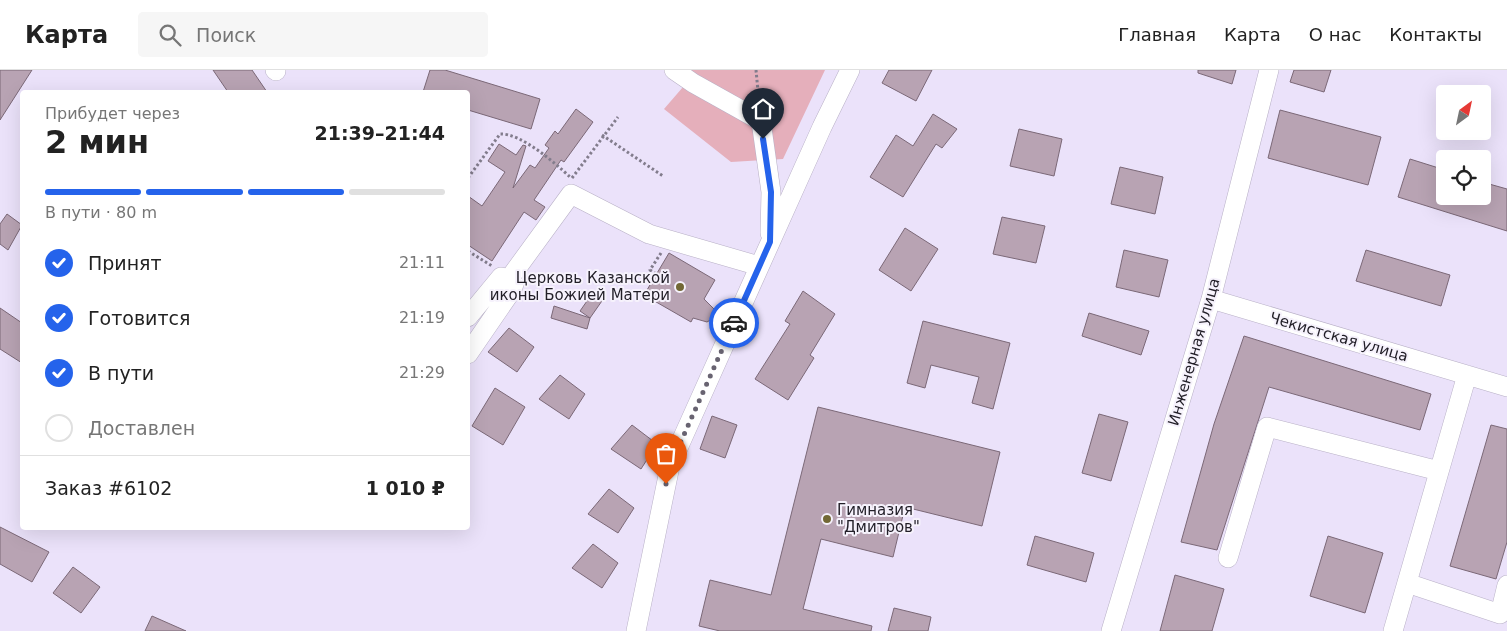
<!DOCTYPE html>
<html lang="ru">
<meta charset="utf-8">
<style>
:root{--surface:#fff;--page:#f6f6f6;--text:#222;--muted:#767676;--line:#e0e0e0;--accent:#2563eb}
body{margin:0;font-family:"DejaVu Sans",sans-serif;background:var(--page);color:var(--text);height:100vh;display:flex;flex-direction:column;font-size:19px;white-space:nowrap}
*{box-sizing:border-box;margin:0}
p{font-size:16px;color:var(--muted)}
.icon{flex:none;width:28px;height:28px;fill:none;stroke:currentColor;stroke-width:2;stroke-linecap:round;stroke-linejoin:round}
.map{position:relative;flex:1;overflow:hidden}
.sheet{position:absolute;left:20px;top:20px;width:450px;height:440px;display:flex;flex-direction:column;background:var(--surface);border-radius:5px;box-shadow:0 5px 20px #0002}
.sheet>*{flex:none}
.needle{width:32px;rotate:33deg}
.fabs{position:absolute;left:1436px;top:15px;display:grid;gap:10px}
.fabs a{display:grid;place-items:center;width:55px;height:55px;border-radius:5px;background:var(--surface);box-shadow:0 5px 20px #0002;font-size:25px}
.pin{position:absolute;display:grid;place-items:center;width:42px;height:42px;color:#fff;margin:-51px -21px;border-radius:50% 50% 50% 0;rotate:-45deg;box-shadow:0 0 5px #0007}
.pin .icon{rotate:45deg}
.courier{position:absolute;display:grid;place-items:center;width:50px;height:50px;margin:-25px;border:4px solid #2563eb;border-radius:50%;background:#fff;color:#222;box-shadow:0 1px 6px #0007}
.summary em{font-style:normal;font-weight:700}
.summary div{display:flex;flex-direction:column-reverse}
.summary{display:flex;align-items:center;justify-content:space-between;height:85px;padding:0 25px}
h1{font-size:32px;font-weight:700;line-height:38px}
.bar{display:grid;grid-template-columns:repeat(4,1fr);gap:8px 5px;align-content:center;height:60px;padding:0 25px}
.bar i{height:6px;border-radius:4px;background:var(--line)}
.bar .on{background:var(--accent)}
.bar p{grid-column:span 4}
.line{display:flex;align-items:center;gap:12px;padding:0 25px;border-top:1px solid var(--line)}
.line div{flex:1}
ol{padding:0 25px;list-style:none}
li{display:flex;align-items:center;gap:15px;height:55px}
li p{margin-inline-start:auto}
li .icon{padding:5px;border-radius:50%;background:var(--accent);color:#fff;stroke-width:4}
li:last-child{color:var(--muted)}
li i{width:28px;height:28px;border:2px solid var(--line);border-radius:50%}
header{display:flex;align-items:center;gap:30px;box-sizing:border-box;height:70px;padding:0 25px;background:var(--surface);border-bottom:1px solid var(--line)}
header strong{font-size:24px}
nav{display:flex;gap:28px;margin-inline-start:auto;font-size:18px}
.search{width:350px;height:45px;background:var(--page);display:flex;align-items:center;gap:12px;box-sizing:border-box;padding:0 18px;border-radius:5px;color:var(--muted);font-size:19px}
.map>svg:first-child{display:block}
</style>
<header>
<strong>Карта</strong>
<div class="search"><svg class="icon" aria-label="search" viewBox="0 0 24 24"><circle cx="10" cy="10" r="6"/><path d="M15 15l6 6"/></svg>Поиск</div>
<nav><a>Главная</a><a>Карта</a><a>О нас</a><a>Контакты</a></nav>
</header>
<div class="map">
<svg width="1507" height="561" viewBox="0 0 1507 561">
<rect width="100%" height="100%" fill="#ebe2fa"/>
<path fill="#e5afbb" d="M688,0H825L783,89L731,92L664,39L683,17Z"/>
<path fill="#b8a3b3" stroke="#7b6877" d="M0,0H32L0,50Z
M213,0H252L267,22H228Z
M430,0H445L540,29L531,59L468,40V22H423Z
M889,0H932L916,31L882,13Z
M1198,0H1236L1232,14L1198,3Z
M1294,0H1331L1324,22L1290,12Z
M576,39L593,52L564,92L561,90L534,130L545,137L536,150L524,142L492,191L468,175V126L482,136L505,102L488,91L499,74L516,85L523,75L526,76L513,118L530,95L535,98L549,78L545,75L555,61L558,64Z
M1280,40L1381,67L1368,115L1268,88Z
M933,44L957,59L942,78L936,74L903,127L870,107L896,65L913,76Z
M1019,59L1062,69L1054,106L1010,96Z
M1410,89L1445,100V126H1482V112L1507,119V161L1398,127Z
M1120,97L1163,107L1155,144L1111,134Z
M7,144L22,155L8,180L0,174V154Z
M1002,147L1045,156L1036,193L993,184Z
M905,158L938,179L911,221L879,200Z
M1124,180L1168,190L1159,227L1116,217Z
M1366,180L1450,205L1441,236L1356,211Z
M669,183L715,210L704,229L715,240L714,248L707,252L693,248L691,252L644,225Z
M594,221L604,228L590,248L587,259L551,248L554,236L590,248L580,241Z
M803,221L835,244L810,285L814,288L788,330L755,309L790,254L785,251Z
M0,238L22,253V293L0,279Z
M1089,243L1149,261L1141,285L1082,266Z
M923,251L1010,273L993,339L972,333L979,307L931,295L925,318L907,313Z
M509,258L534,277L517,302L488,282Z
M1244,266L1431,324L1420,360L1269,317L1217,480L1181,472L1214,354Z
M560,305L585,324L569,349L539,329Z
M495,318L525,337L503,375L472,356Z
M818,337L1000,382L982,456L905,437L893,487L821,469L803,539L872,556L871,561H720L699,556L710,510L771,525Z
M1099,344L1128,352L1111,411L1082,403Z
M712,346L737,355L725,388L700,379Z
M632,355L657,374L641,399L611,379Z
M1491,355L1507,359V472L1496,509L1450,496Z
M609,419L634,438L618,463L588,444Z
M0,457L49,482L32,512L0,494Z
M1035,466L1094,483L1086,512L1027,495Z
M1328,466L1383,483L1365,543L1310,526Z
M593,474L618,493L602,518L572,498Z
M73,497L100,517L81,543L53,523Z
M1175,505L1224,519L1212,561H1160Z
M894,538L931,547L928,561H888Z
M152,546L186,561H145Z"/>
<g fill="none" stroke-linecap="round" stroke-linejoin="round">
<g stroke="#b8b0c6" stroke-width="20">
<path id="minor" d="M275,0L276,1
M674,0L693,13L761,51L771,122L770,163
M1211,229L1507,317
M468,247L501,207L509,209L571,124L649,164L759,196
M468,284L512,220L514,214L509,209
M1228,488L1267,357L1439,401
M1407,513L1500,544L1507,515
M636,561L670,396L822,57L850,0
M1111,561L1211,229L1269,0
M1393,561L1467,305"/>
</g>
<path stroke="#827c8c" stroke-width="3" stroke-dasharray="2.5 2.5" stroke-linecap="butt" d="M756,0L759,32
M602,65L663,106
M468,108L500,64C521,63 555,93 570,107
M572,108L618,47
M468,181L492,196
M656,204L650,200L661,183"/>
<use href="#minor" stroke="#fff" stroke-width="19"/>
</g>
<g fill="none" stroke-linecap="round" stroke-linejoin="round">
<path stroke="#686371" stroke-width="5" stroke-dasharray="0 9" d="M666,414L670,396L734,253"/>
<path stroke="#2563eb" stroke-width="6" d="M734,253L770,172L771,122L763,69"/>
</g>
<g fill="#726835" stroke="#f6f2fc" stroke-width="2">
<circle cx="680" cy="217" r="5"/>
<circle cx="827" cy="449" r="5"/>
</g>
<g text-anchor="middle" stroke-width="4" stroke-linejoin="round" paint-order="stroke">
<g font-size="15" fill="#211e27" stroke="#f6f2fc" text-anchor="end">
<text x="670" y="213">Церковь Казанской<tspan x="670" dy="17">иконы Божией Матери</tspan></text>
<text x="837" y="445" text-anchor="start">Гимназия<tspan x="837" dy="17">"Дмитров"</tspan></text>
</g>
<g font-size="15" fill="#211e27" stroke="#f6f2fc">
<text transform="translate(1339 267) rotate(16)" y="5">Чекистская улица</text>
<text transform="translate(1194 282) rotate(-74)" y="5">Инженерная улица</text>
</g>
</g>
</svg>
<div class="fabs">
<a><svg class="needle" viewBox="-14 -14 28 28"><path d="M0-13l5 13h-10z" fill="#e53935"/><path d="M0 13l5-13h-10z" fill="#767676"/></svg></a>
<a><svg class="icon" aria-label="locate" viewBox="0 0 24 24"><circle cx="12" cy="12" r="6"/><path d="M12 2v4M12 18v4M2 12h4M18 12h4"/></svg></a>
</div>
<div class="pin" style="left:666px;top:414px;background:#ea580c"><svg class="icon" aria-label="bag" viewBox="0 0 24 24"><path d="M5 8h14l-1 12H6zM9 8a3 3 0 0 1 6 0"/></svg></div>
<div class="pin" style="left:763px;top:69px;background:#1f2937"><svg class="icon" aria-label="home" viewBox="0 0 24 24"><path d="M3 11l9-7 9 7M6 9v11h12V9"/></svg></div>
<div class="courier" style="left:734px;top:253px"><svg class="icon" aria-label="car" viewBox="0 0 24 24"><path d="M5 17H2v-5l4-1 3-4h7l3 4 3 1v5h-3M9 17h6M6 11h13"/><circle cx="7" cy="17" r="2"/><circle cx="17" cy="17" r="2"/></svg></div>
<section class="sheet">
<div class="summary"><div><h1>2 мин</h1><p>Прибудет через</p></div><em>21:39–21:44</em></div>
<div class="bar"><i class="on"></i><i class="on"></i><i class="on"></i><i></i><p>В пути · 80 m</p></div>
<ol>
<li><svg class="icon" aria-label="check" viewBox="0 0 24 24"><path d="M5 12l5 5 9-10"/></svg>Принят<p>21:11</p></li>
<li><svg class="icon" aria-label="check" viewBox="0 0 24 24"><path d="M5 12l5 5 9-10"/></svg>Готовится<p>21:19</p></li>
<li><svg class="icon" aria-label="check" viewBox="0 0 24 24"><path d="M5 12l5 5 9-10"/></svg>В пути<p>21:29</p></li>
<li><i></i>Доставлен</li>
</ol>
<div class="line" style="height:65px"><div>Заказ #6102</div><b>1 010 ₽</b></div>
</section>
</div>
